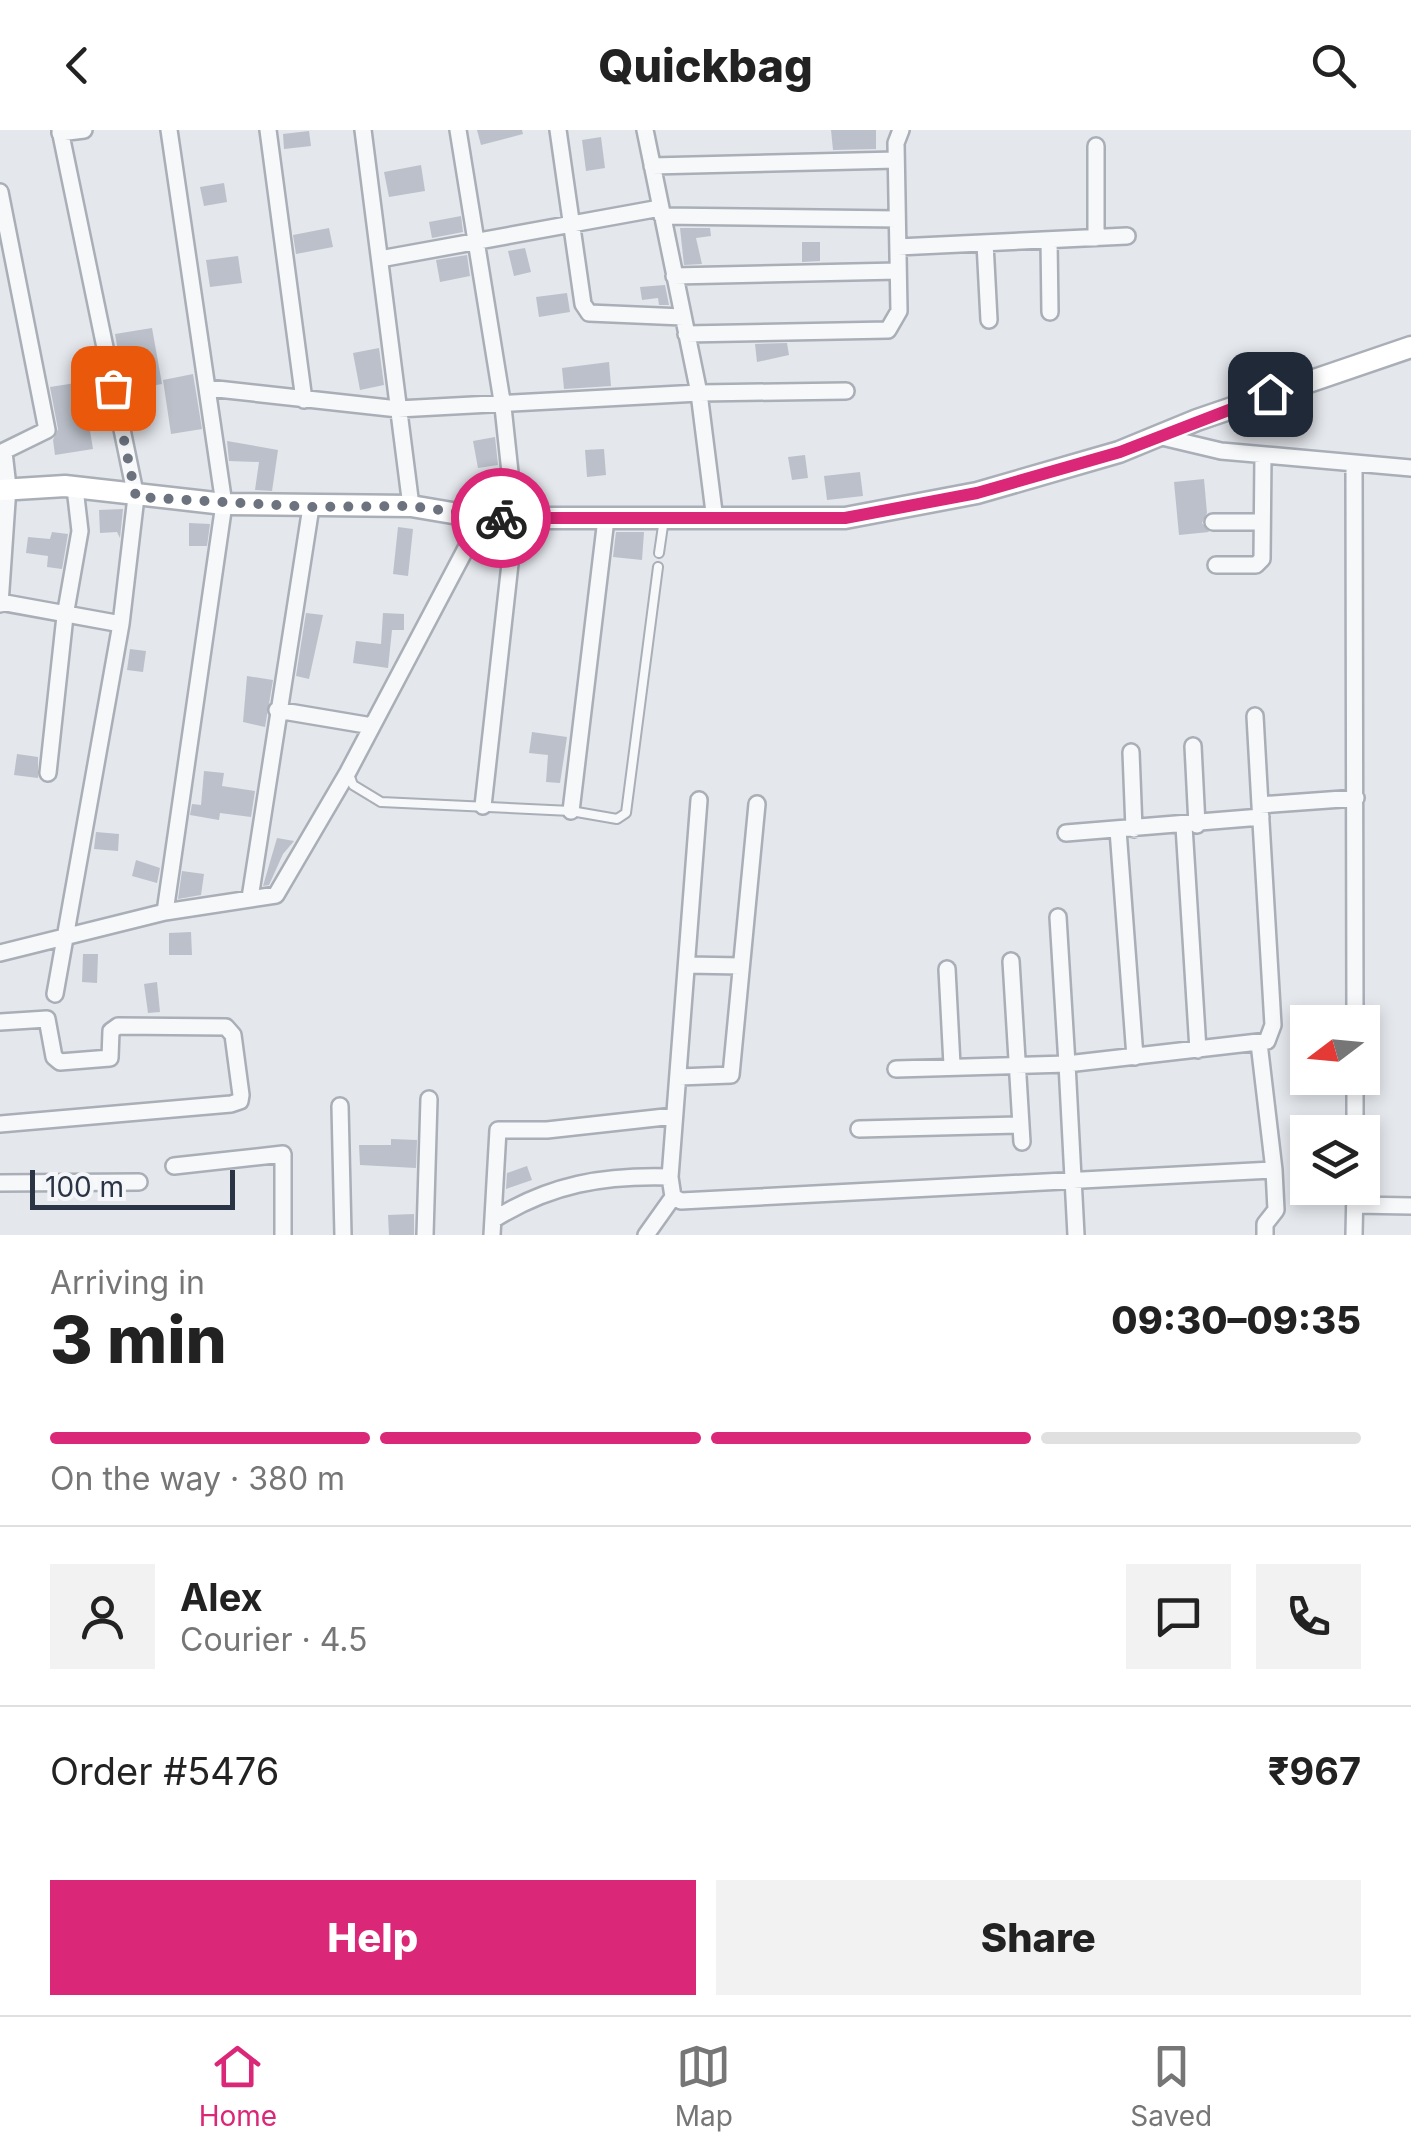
<!DOCTYPE html>
<meta charset="utf-8">
<style>
:root{--surface:#fff;--page:#f2f2f2;--text:#222;--muted:#767676;--line:#e0e0e0;--accent:#db2777}
body{margin:0;font-family:Inter,sans-serif;background:var(--page);color:var(--text);height:100vh;display:flex;flex-direction:column;font-size:38px;white-space:nowrap}
*{box-sizing:border-box;margin:0}
p{font-size:32px;color:var(--muted)}
.icon{flex:none;width:55px;height:55px;fill:none;stroke:currentColor;stroke-width:2;stroke-linecap:round;stroke-linejoin:round}
.map{position:relative;height:1105px;overflow:hidden}
.side{display:flex;flex-direction:column;background:var(--surface);flex:1}
.side>*{flex:none}
.needle{width:65px;rotate:254deg}
.buttons{position:absolute;left:1290px;top:875px;display:grid;gap:20px}
.buttons a{display:grid;place-items:center;width:90px;height:90px;border-radius:0px;background:var(--surface);box-shadow:0 5px 15px #0003;font-size:50px}
.scale{position:absolute;left:30px;bottom:25px;width:205px;box-sizing:border-box;padding-left:10px;border:5px solid #2b3445;border-top:0;font-size:28px;line-height:35px;white-space:nowrap;color:#2b3445;-webkit-text-stroke:8px #f4f6f9;paint-order:stroke}
.pin{position:absolute;display:grid;place-items:center;width:85px;height:85px;color:#fff;margin:-42px;border-radius:20px;box-shadow:0 5px 15px #0006}
.courier{position:absolute;display:grid;place-items:center;width:100px;height:100px;margin:-50px;border:8px solid #db2777;border-radius:50%;background:#fff;color:#222;box-shadow:0 2px 12px #0007}
.overview em{font-style:normal;font-weight:800}
.overview div{display:flex;flex-direction:column-reverse}
.overview{display:flex;align-items:center;justify-content:space-between;height:170px;padding:0 50px}
h1{font-size:65px;font-weight:800;line-height:75px}
.bar{display:grid;grid-template-columns:repeat(4,1fr);gap:15px 10px;align-content:center;height:120px;padding:0 50px}
.bar i{height:12px;border-radius:8px;background:var(--line)}
.bar .selected{background:var(--accent)}
.bar p{grid-column:span 4}
.line{display:flex;align-items:center;gap:25px;padding:0 50px;border-top:2px solid var(--line)}
.line div{flex:1}
.round{display:grid;place-items:center;flex:none;width:105px;height:105px;border-radius:0px;background:var(--page)}
.primary-button{display:flex;gap:20px;margin-top:auto;padding:20px 50px}
.primary-button a{flex:1;height:115px;border-radius:0px;background:var(--accent);color:#fff;font-size:40px;font-weight:800;line-height:115px;text-align:center}
.primary-button a+a{background:var(--page);color:var(--text)}
header{display:flex;justify-content:space-between;align-items:center;height:130px;padding:0 50px;background:var(--surface);font-size:45px;font-weight:800}
.tab-bar{display:flex;justify-content:space-around;align-items:center;height:140px;border-top:2px solid var(--line);background:var(--surface);font-size:28px;color:var(--muted)}
.tab-bar a{display:grid;justify-items:center;gap:5px}
.tab-bar .selected{color:var(--accent)}
.map>svg:first-child{display:block}
</style>
<header><svg class="icon" aria-label="back" viewBox="0 0 24 24"><path d="M15 5l-7 7 7 7"/></svg>Quickbag<svg class="icon" aria-label="search" viewBox="0 0 24 24"><circle cx="10" cy="10" r="6"/><path d="M15 15l6 6"/></svg></header>
<div class="map">
<svg width="1411" height="1105" viewBox="0 0 1411 1105">
<rect width="100%" height="100%" fill="#e4e7ec"/>
<path fill="#bbc0ca" d="M477,0H522L523,4L481,15Z
M831,0H876V19L833,20Z
M309,1L311,16L284,19L283,4Z
M601,7L605,38L586,41L582,10Z
M421,35L425,61L389,67L384,42Z
M224,53L227,72L204,76L200,57Z
M461,86L463,102L432,108L429,92Z
M329,98L333,117L296,124L293,105Z
M680,98H710L711,106L696,108L702,134L684,135Z
M802,112H820V131L802,132Z
M525,118L531,142L514,146L508,121Z
M467,125L470,146L440,152L436,130Z
M238,126L242,153L210,157L206,130Z
M665,155L669,175H659L658,168L642,170L640,157Z
M567,163L570,182L539,187L536,167Z
M152,198L162,254L139,258L133,224L119,227L115,204Z
M787,213L789,225L757,232L755,214Z
M379,218L384,255L360,260L353,223Z
M609,232L611,256L564,259L562,238Z
M193,244L202,299L171,304L163,250Z
M82,252L93,319L55,325L53,310L58,299L50,257Z
M495,307L498,335L478,338L473,311Z
M227,311L278,320L272,361L255,360L259,332L229,331Z
M604,319L606,345L587,347L585,320Z
M805,325L808,348L792,350L788,327Z
M860,342L863,366L827,370L824,346Z
M1204,349L1207,383L1202,393L1209,402L1179,405L1174,352Z
M123,379L120,408L117,402L100,403L99,380Z
M189,393L210,394L207,416H189Z
M398,397L413,399L408,446L393,444Z
M52,402L68,404L62,439L47,437L48,426L26,423L28,407L50,409Z
M616,402H644L642,430L613,427Z
M306,483L323,485L309,549L296,546Z
M383,483L404,484V500H392L388,538L353,533L356,511L381,514Z
M130,519L146,521L143,542L127,540Z
M247,546L273,550L265,597L243,592Z
M532,602L567,607L560,653L546,652L548,625L529,623Z
M17,624L38,627V648L14,645Z
M204,641L224,643L222,656L255,661L251,687L220,683L219,690L190,685L192,674L201,675Z
M96,702L119,704L118,721L94,719Z
M277,708L294,711L283,724L269,755L263,756Z
M136,730L160,738L157,753L132,746Z
M182,741L204,744L201,765L178,769Z
M191,802L192,825H169V803Z
M83,824H98L97,853L82,852Z
M157,852L160,882L148,883L144,854Z
M391,1009L417,1010L416,1038L360,1035L359,1015H391Z
M527,1036L532,1050L506,1059L507,1043Z
M414,1084V1105H389L388,1085Z"/>
<g fill="none" stroke-linecap="round" stroke-linejoin="round">
<g stroke="#a9aeb7" stroke-width="12">
<path id="lane" d="M659,423L664,389
M349,644L353,655L381,672L571,681L617,689L626,683L658,437"/>
</g>
<g stroke="#a9aeb7" stroke-width="20">
<path id="street" d="M268,0L304,270
M363,0L411,376
M458,0L503,277L515,389L483,676
M558,0L583,174L589,183L683,187
M645,0L699,263L715,390
M60,3L84,0
M1096,16V108
M652,36L896,30
M0,62L47,300L0,323
M662,86L897,89
M1049,110L1050,182
M985,113L989,190
M898,117L1127,106
M380,129L660,78
M674,146L898,141
M686,204L888,200L899,181L896,13L901,0
M208,258L398,279L699,263L846,261
M1162,307L1221,321L1411,338
M1354,335L1355,892
M1213,392H1262
M1216,435H1256L1262,429L1263,325
M0,472L121,494
M0,474L8,357L4,322
M277,580L372,596
M1255,586L1260,675
M1193,616L1197,695
M1131,622L1134,699
M48,643L65,486L80,401L75,358
M699,670L670,1047L673,1067L681,1071L1274,1040L1259,913
M571,681L606,389
M1184,696L1198,920
M1118,700L1135,927
M1066,703L1261,687
M250,768L311,377
M165,782L224,374L169,0
M0,823L165,782L276,765L348,642L482,388
M1011,831L1022,1012
M687,835L741,836
M947,839L952,935
M55,864L121,494L136,367L60,0
M0,892L47,889L54,927L60,932L110,928L111,901L118,896L226,897L233,905L241,965L240,971L231,974L0,994
M896,939L1067,934L1058,787
M679,947L731,945L757,674
M340,976L343,1105
M859,999L1020,995
M1355,1002V948
M174,1036L283,1024V1105
M0,1053L139,1052
M1355,1075L1411,1076
M493,1090C550,1054 604,1045 670,1047
M425,1105L429,969
M492,1105L498,1000H547L674,986
M646,1105L673,1067
M1076,1105L1067,934L1267,911L1273,895L1260,675L1356,668
M1265,1105V1094L1276,1080L1274,1040
M1354,1105L1355,1058"/>
</g>
<g stroke="#a9aeb7" stroke-width="25">
<path id="secondary" d="M0,360L65,356L224,374L411,376L482,388H845L977,363L1119,322L1197,290L1411,217"/>
</g>
<use href="#lane" stroke="#f7f8fa" stroke-width="8"/>
<use href="#street" stroke="#f7f8fa" stroke-width="15"/>
<use href="#secondary" stroke="#fff" stroke-width="20"/>
</g>
<g fill="none" stroke-linecap="round" stroke-linejoin="round">
<path stroke="#6c737f" stroke-width="10" stroke-dasharray="0 18" d="M113,258L136,367L311,377L410,376L501,388"/>
<path stroke="#db2777" stroke-width="12" d="M501,388H845L977,363L1120,322L1270,264"/>
</g>
</svg>
<div class="buttons">
<a><svg class="needle" viewBox="-14 -14 28 28"><path d="M0-13l5 13h-10z" fill="#e53935"/><path d="M0 13l5-13h-10z" fill="#767676"/></svg></a>
<a><svg class="icon" aria-label="layers" viewBox="0 0 24 24"><path d="M12 4l9 5-9 5-9-5zM3 14l9 5 9-5"/></svg></a>
</div>
<div class="scale">100 m</div>
<div class="pin" style="left:113px;top:258px;background:#ea580c"><svg class="icon" aria-label="bag" viewBox="0 0 24 24"><path d="M5 8h14l-1 12H6zM9 8a3 3 0 0 1 6 0"/></svg></div>
<div class="pin" style="left:1270px;top:264px;background:#1f2937"><svg class="icon" aria-label="home" viewBox="0 0 24 24"><path d="M3 11l9-7 9 7M6 9v11h12V9"/></svg></div>
<div class="courier" style="left:501px;top:388px"><svg class="icon" aria-label="bike" viewBox="0 0 24 24"><circle cx="6" cy="16" r="4"/><circle cx="18" cy="16" r="4"/><path d="M6 16l4-8h5l3 8M10 8l3 8H6M13 5h3"/></svg></div>
</div>
<section class="side">
<div class="overview"><div><h1>3 min</h1><p>Arriving in</p></div><em>09:30–09:35</em></div>
<div class="bar"><i class="selected"></i><i class="selected"></i><i class="selected"></i><i></i><p>On the way · 380 m</p></div>
<div class="line" style="height:180px"><a class="round"><svg class="icon" aria-label="person" viewBox="0 0 24 24"><circle cx="12" cy="8" r="4"/><path d="M4 21q1-7 8-7t8 7"/></svg></a><div><b>Alex</b><p>Courier · 4.5</p></div><a class="round"><svg class="icon" aria-label="chat" viewBox="0 0 24 24"><path d="M4 5h16v11H9l-5 4z"/></svg></a><a class="round"><svg class="icon" aria-label="phone" viewBox="0 0 24 24"><path d="M5 4h4l2 5-3 2q2 4 5 5l2-3 5 2v4C11 20 4 13 5 4z"/></svg></a></div>
<div class="line" style="height:130px"><div>Order #5476</div><b>₹967</b></div>
<div class="primary-button"><a>Help</a><a>Share</a></div>
</section>
<nav class="tab-bar">
<a class="selected"><svg class="icon" aria-label="home" viewBox="0 0 24 24"><path d="M3 11l9-7 9 7M6 9v11h12V9"/></svg>Home</a>
<a><svg class="icon" aria-label="map" viewBox="0 0 24 24"><path d="M3 6l6-2 6 2 6-2v14l-6 2-6-2-6 2zM9 4v14M15 6v14"/></svg>Map</a>
<a><svg class="icon" aria-label="saved" viewBox="0 0 24 24"><path d="M7 4h10v16l-5-4-5 4z"/></svg>Saved</a>
</nav>
